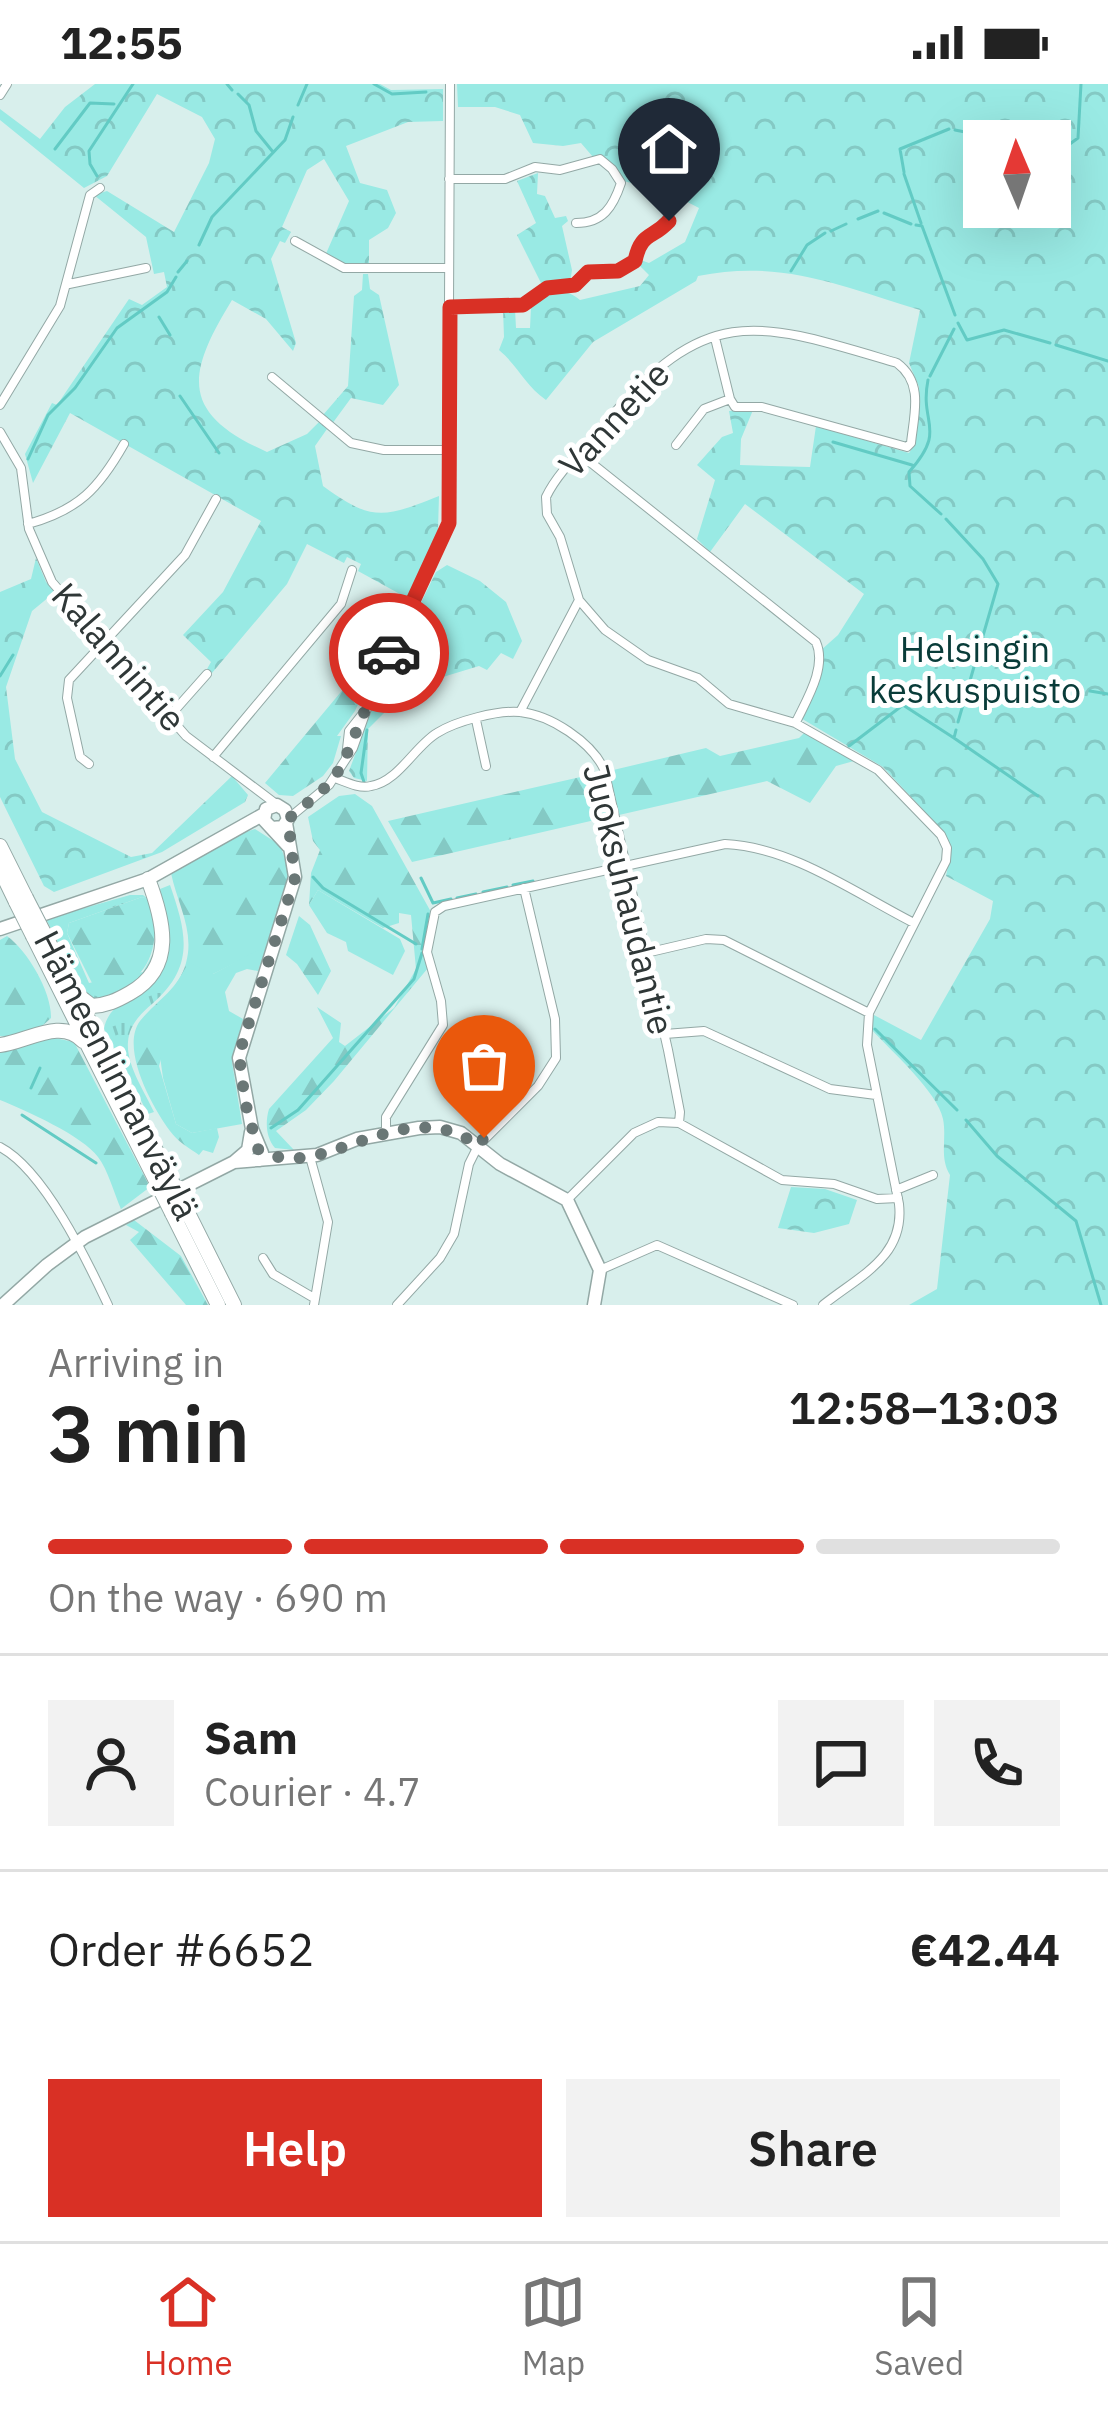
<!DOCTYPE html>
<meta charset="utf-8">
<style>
:root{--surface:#fff;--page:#f2f2f2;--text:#222;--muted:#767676;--line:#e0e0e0;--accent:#d93025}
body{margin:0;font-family:"IBM Plex Sans",sans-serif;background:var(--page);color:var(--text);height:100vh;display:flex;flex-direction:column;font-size:45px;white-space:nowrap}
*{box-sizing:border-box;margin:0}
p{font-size:39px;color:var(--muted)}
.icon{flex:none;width:66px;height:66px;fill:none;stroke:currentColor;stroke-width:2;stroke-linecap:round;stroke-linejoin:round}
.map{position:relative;height:1221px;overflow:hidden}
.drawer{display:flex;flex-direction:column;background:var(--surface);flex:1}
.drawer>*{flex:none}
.needle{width:78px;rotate:358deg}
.fabs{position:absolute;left:963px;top:36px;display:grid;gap:24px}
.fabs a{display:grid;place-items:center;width:108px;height:108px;border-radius:0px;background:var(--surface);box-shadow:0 12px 48px #0002;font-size:60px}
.pin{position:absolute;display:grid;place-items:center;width:102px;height:102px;color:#fff;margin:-123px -51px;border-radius:50% 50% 50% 0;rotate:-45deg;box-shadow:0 0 12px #0007}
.pin .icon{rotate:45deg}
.courier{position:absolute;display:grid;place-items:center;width:120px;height:120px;margin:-60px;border:9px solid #d93025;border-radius:50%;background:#fff;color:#222;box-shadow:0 3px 15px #0007}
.overview em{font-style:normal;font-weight:600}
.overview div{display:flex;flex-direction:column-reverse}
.overview{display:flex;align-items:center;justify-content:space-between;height:204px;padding:0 48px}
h1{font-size:78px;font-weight:600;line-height:90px}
.bar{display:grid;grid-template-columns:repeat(4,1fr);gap:18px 12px;align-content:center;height:144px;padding:0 48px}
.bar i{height:15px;border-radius:9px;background:var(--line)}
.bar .on{background:var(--accent)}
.bar p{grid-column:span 4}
.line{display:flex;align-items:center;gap:30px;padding:0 48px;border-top:3px solid var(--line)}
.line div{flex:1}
.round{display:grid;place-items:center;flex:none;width:126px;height:126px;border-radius:0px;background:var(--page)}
.action{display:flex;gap:24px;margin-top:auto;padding:24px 48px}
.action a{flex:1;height:138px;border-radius:0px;background:var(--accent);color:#fff;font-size:48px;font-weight:600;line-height:138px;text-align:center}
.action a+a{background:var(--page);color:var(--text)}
.status{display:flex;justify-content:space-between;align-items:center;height:84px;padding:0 60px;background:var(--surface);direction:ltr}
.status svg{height:33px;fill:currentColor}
.tabs{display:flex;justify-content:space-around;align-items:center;height:168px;border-top:3px solid var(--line);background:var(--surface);font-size:33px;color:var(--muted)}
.tabs a{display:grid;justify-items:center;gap:6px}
.tabs .on{color:var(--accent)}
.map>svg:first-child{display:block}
</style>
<div class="status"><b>12:55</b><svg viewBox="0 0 49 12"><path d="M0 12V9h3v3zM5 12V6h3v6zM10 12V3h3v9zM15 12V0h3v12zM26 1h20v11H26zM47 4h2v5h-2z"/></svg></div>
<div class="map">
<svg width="1108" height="1221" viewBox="0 0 1108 1221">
<defs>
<pattern id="grass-tufts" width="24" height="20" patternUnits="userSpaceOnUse" patternTransform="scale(3)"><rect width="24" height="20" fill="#99eae4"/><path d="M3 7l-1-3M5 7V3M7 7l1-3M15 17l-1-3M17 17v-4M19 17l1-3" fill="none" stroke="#84c9c4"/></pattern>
<pattern id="forest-firs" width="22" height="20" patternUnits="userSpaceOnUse" patternTransform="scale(3)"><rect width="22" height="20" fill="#99eae4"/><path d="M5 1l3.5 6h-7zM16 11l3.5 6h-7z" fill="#84c9c4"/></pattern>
<pattern id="park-crowns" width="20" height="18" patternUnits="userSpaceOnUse" patternTransform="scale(3)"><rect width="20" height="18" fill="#99eae4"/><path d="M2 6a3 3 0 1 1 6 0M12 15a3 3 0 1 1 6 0" fill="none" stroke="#84c9c4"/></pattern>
</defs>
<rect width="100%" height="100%" fill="#d8efec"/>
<path fill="url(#grass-tufts)" d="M170,801C187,850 195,883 152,920C140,930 129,942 128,958C126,981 145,1008 154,1028L148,1030L104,945C109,912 157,908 167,873C173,850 161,828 160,805Z
M130,811H143L148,815L142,813L69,839L67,849L89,899L143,888L153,870L158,843C152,892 143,900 97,918L82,906L46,835Z"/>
<path fill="url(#forest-firs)" d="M390,549L355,627L337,652H341L333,679L323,692L293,712L279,711L265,699Z
M804,649L854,677L836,682L810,719L767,697L619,731L609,687L706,664L720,672L799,654Z
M598,689L608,733L412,778L388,737Z
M355,710L372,722L431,828L428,884L334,997L306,1026L276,1047L294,1066L275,1064C266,1054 265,1038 269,1025L333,954L317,923L341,939L339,958L345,962L394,924L416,885L411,831L399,829V839L383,844L318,806L309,821L311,789L320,766L313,757L308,733L339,712Z
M255,745L280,761L290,788L261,880L243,875L213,890L163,968L159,982L176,1040L192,1049L217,1044L219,1053L213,1069L203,1066L199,1071C189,1064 177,1057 170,1047C152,1023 120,964 140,937C156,917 179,905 186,879C195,847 177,819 171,789L233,752Z
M142,813L148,815C166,858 147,908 96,907L67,849L69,839Z
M299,832L310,841L331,887L318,911L297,880L286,871Z
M7,852C28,867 52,909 51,934C36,949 21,954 0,952V856Z
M50,953L74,958L150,1103L121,1125C114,1109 108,1086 98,1073C83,1052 25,1026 0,1016V966Z
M134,1136L181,1172L208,1221H186L130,1156L139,1148L126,1141Z"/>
<path fill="url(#park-crowns)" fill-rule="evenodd" d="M95,0H380L391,6L443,5V37L408,38L346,62L360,99L387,106L396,129L388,144L369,156V182L345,181L325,172L349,117L324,75L307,86L282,143L291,148L285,159L280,157L271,175L296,259L293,267L266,235L232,216C186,291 180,329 267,368L307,350L319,338L327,345L315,362L323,402C372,438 384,434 439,412L438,446L409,515L358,487L361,480L347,473L344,479L307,460L287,500L212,589L207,585L211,578L183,551L223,508L261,437L70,329L33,399L25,370L52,319L57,321L129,215L142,221L167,203L164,188L154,190L146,153L94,111L107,107L174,148L209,79L215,55L202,33L157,10L107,92L84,104L0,36V25L40,55L65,23Z
M457,0H1108V1221H909L937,1205L950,1091C939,1073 947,1055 943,1035C938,1008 890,966 871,945L874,931L921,956L990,835L993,817L946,792L951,767L943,747L883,683L799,633L820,567L838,551L864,510L745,420L710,468L697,455L715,396L697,381L722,353L733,349L729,327L753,326L741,355L740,381L810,383L816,342L909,369L913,363L919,303L909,279L920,226C841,202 781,175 698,192L696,197L593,258L546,316C525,301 518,282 499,266L504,253L503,225H515L516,244H530L531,223C544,207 563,201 580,216L640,202L649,191L637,179L638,175L649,179L685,158L699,124L666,107L623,97L613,82L598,71L593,73L581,59L563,62L533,59L520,31L495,23H458ZM984,57H1050V123H984Z
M538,89L537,110L545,112L555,134L566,132L568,137L562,142L572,186L570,199H541L517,151L536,139L517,97Z
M363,190H368L370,205L379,211L399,301L383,321L351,314L332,340L323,331L348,302L354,212L362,206Z
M36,474L46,498L55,508L32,527L6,603L15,675L42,728L131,773L152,769L232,692L248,711L245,718L162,768L54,808L44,802L0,713V508L31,495Z
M447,481L480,497L506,518L522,557L513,575L501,569L487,586L479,582L410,603L368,645L367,697L354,694L349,687L383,596L436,488Z
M791,1103L825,1105L857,1116L849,1140L814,1149L778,1144Z"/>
<path fill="#99eae4" d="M318,806L400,855L405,867L393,891L348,867L346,858L327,849L309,821Z
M258,866L264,868L258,887L247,885L236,889L225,908L229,927L243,935L232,978L242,1040L192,1049L176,1040L163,994L155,936L189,878L213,890Z"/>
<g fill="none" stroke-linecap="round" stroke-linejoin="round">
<path stroke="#62cbc4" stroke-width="3" d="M227,0L232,6
M374,0L392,10L426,8
M238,10L249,21L256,47L273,68
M298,21L307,0
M1009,45L1024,43L1033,46L1038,57
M955,46L975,50L1002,46
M55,65L90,19L114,20
M1050,65H1063L1078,54L1081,0
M904,88L900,65L949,45
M904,90L921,139
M97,92L90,80L89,67L133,0
M884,129L911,140
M858,135L878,127
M916,141L922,142L955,231
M831,147L846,140
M199,161L212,133L285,56L293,33
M791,187L807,161L825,149
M178,188L187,177
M159,233L170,251
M958,239L967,256L1004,246L1050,259
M1056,261L1108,277
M930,292L954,245
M928,296C919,341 948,344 909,388L910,402L941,430
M180,312L219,369
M833,358L912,381
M28,375L48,331L75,304L117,244L167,208L176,193
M946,435L983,475L998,500L958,638
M0,592L13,571
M1090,607L1108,610
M956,646L954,654L1038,712
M849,662L903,621L954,654
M364,698L361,689L367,646
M313,793L323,804L416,860
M421,794L433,819L451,815
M513,801L533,797
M483,808L507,803
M457,814L476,810
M422,865L428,830
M875,945L957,1026
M31,1004L40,984
M22,1031L96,1079
M966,1036L997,1072L1076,1137L1101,1221
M271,1044L298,1026L414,895L422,869"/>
<g stroke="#93a8a5" stroke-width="10">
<path id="minor" d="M0,11L7,0
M449,95H505L535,83L560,86L600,75L612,85L621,99C613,123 603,139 576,139
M295,157L344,184H449
M69,200L146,184
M450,223L523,221L547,204L575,201L588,188L618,187L635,177C643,139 668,157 672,115
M715,254L730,315
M272,293L351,359L384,366H450
M0,321L60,222L90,111L100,104
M0,348L21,384L29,445L52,498L186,652L276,720
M676,361L704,325L730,315
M580,370L816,558C827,583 807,615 796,638
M28,440C79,426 99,404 124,360
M579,516L605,546L648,576L698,594L729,620L795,639L878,686L941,751L947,764L946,777L869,929L867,961L899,1120C905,1173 859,1192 823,1221
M520,628L579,516L560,453L547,430L546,413C559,386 585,364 604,341C707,217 757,237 897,279C924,299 914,330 911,359L907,363L762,323H735L730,315
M168,634L207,590
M476,636L486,682
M213,673L341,520L352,486
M346,674L349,647L364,628
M89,680L80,673L67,614L69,596L185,471L216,415
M335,694C346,698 359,705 371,702C398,698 415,662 437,649C456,637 498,626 520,628C551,631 591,658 604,685L668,966L680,1028L679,1039
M289,734L329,701L353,664L380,588L448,445L450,0
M646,869L706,855L724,856L869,929
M665,950L704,947L830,1005L876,1011
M386,1049V1033L443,941L441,917L427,868L435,828L444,822L725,760C792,763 855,809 914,839
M0,1063C44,1086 87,1176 108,1221
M310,1073L328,1138L314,1221
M896,1106L933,1091
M567,1116L634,1049L658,1038L679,1039L782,1096L834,1100L877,1115L898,1114
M263,1174L273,1190L314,1214
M600,1186L657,1161L793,1221
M397,1221L440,1174L454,1150L469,1080L478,1062L538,1002L556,974L555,935L524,804"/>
</g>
<g stroke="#93a8a5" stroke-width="15">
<path id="major" d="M272,744L283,743L288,735L285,726L277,721L266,725L264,736L288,762
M0,845L148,795L264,730
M260,1076L262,1069L252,1045L239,974L295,793L286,739
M234,1078L317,1071L357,1055L419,1044L440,1043L461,1049L500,1080L567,1116L600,1186L594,1221
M3,1221L47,1181L85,1153L234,1078L248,1066L251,1048"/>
</g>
<g stroke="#93a8a5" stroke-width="16">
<path id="highway" d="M0,762L26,814
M0,785L16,818
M44,849L169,1092
M33,852L157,1099
M79,912L92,922C107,921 116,917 130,909C176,883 164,837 148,795
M0,961C27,958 61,933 83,957
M185,1123L234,1221
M172,1129L218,1221"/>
</g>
<use href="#minor" stroke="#fff" stroke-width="8"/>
<use href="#major" stroke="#fff" stroke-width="12"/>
<use href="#highway" stroke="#fff" stroke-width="14"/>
<g stroke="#93a8a5" stroke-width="16" stroke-linecap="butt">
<path id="highway-bridge" d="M26,814L44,849
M16,818L33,852
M169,1092L185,1123
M157,1099L172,1129"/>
</g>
<use href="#highway-bridge" stroke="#fff" stroke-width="14"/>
</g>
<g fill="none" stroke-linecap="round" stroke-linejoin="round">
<path stroke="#6a7776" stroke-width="12" stroke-dasharray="0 21.6" d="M389,569L341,684L322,707L288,735L295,794L239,970L245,1018L258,1065C319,1104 404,1004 478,1062L484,1054"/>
<path stroke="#d93025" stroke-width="15" d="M389,569L449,439L450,223L523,221L547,204L575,201L588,188L618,187L635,177C641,148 651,156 669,137"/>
</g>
<g text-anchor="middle" stroke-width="10" stroke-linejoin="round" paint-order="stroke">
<g font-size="36" fill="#2f3737" stroke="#fff">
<text transform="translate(614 335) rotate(-47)" y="13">Vannetie</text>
<text transform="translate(119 573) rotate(49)" y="13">Kalannintie</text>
<text transform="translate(629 815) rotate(76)" y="13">Juoksuhaudantie</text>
<text transform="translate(117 991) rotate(63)" y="13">Hämeenlinnanväylä</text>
</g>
<g font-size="36" fill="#093c39" stroke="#fff">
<text x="975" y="578">Helsingin<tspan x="975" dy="41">keskuspuisto</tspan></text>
</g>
</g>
</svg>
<div class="fabs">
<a><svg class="needle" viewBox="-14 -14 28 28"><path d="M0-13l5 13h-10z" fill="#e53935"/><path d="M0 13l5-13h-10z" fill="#767676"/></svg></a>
</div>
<div class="pin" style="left:484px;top:1054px;background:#ea580c"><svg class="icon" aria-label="bag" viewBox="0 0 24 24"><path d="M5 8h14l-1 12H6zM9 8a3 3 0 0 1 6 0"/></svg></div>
<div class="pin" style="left:669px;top:137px;background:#1f2937"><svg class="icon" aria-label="home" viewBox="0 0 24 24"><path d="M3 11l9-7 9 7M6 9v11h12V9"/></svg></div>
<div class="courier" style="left:389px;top:569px"><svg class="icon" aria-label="car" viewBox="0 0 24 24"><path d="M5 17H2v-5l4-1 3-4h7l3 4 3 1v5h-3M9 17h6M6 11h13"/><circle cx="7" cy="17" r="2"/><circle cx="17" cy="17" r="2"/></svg></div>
</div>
<section class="drawer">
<div class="overview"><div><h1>3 min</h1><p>Arriving in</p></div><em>12:58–13:03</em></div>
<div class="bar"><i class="on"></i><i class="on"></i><i class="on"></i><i></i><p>On the way · 690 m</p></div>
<div class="line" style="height:216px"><a class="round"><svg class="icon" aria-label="person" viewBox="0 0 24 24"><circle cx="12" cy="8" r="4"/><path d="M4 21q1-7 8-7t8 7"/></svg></a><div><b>Sam</b><p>Courier · 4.7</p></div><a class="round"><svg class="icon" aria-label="chat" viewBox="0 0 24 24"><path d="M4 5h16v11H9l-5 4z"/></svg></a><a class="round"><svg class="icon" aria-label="phone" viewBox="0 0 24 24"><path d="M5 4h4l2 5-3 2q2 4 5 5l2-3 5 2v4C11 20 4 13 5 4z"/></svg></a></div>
<div class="line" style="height:156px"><div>Order #6652</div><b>€42.44</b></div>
<div class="action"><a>Help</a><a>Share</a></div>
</section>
<nav class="tabs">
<a class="on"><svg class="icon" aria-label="home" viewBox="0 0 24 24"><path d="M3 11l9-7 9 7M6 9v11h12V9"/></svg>Home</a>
<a><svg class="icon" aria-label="map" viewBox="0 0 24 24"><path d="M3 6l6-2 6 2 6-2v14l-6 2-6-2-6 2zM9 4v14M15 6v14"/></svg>Map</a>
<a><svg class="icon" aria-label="saved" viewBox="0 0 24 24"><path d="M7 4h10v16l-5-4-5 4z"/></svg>Saved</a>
</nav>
